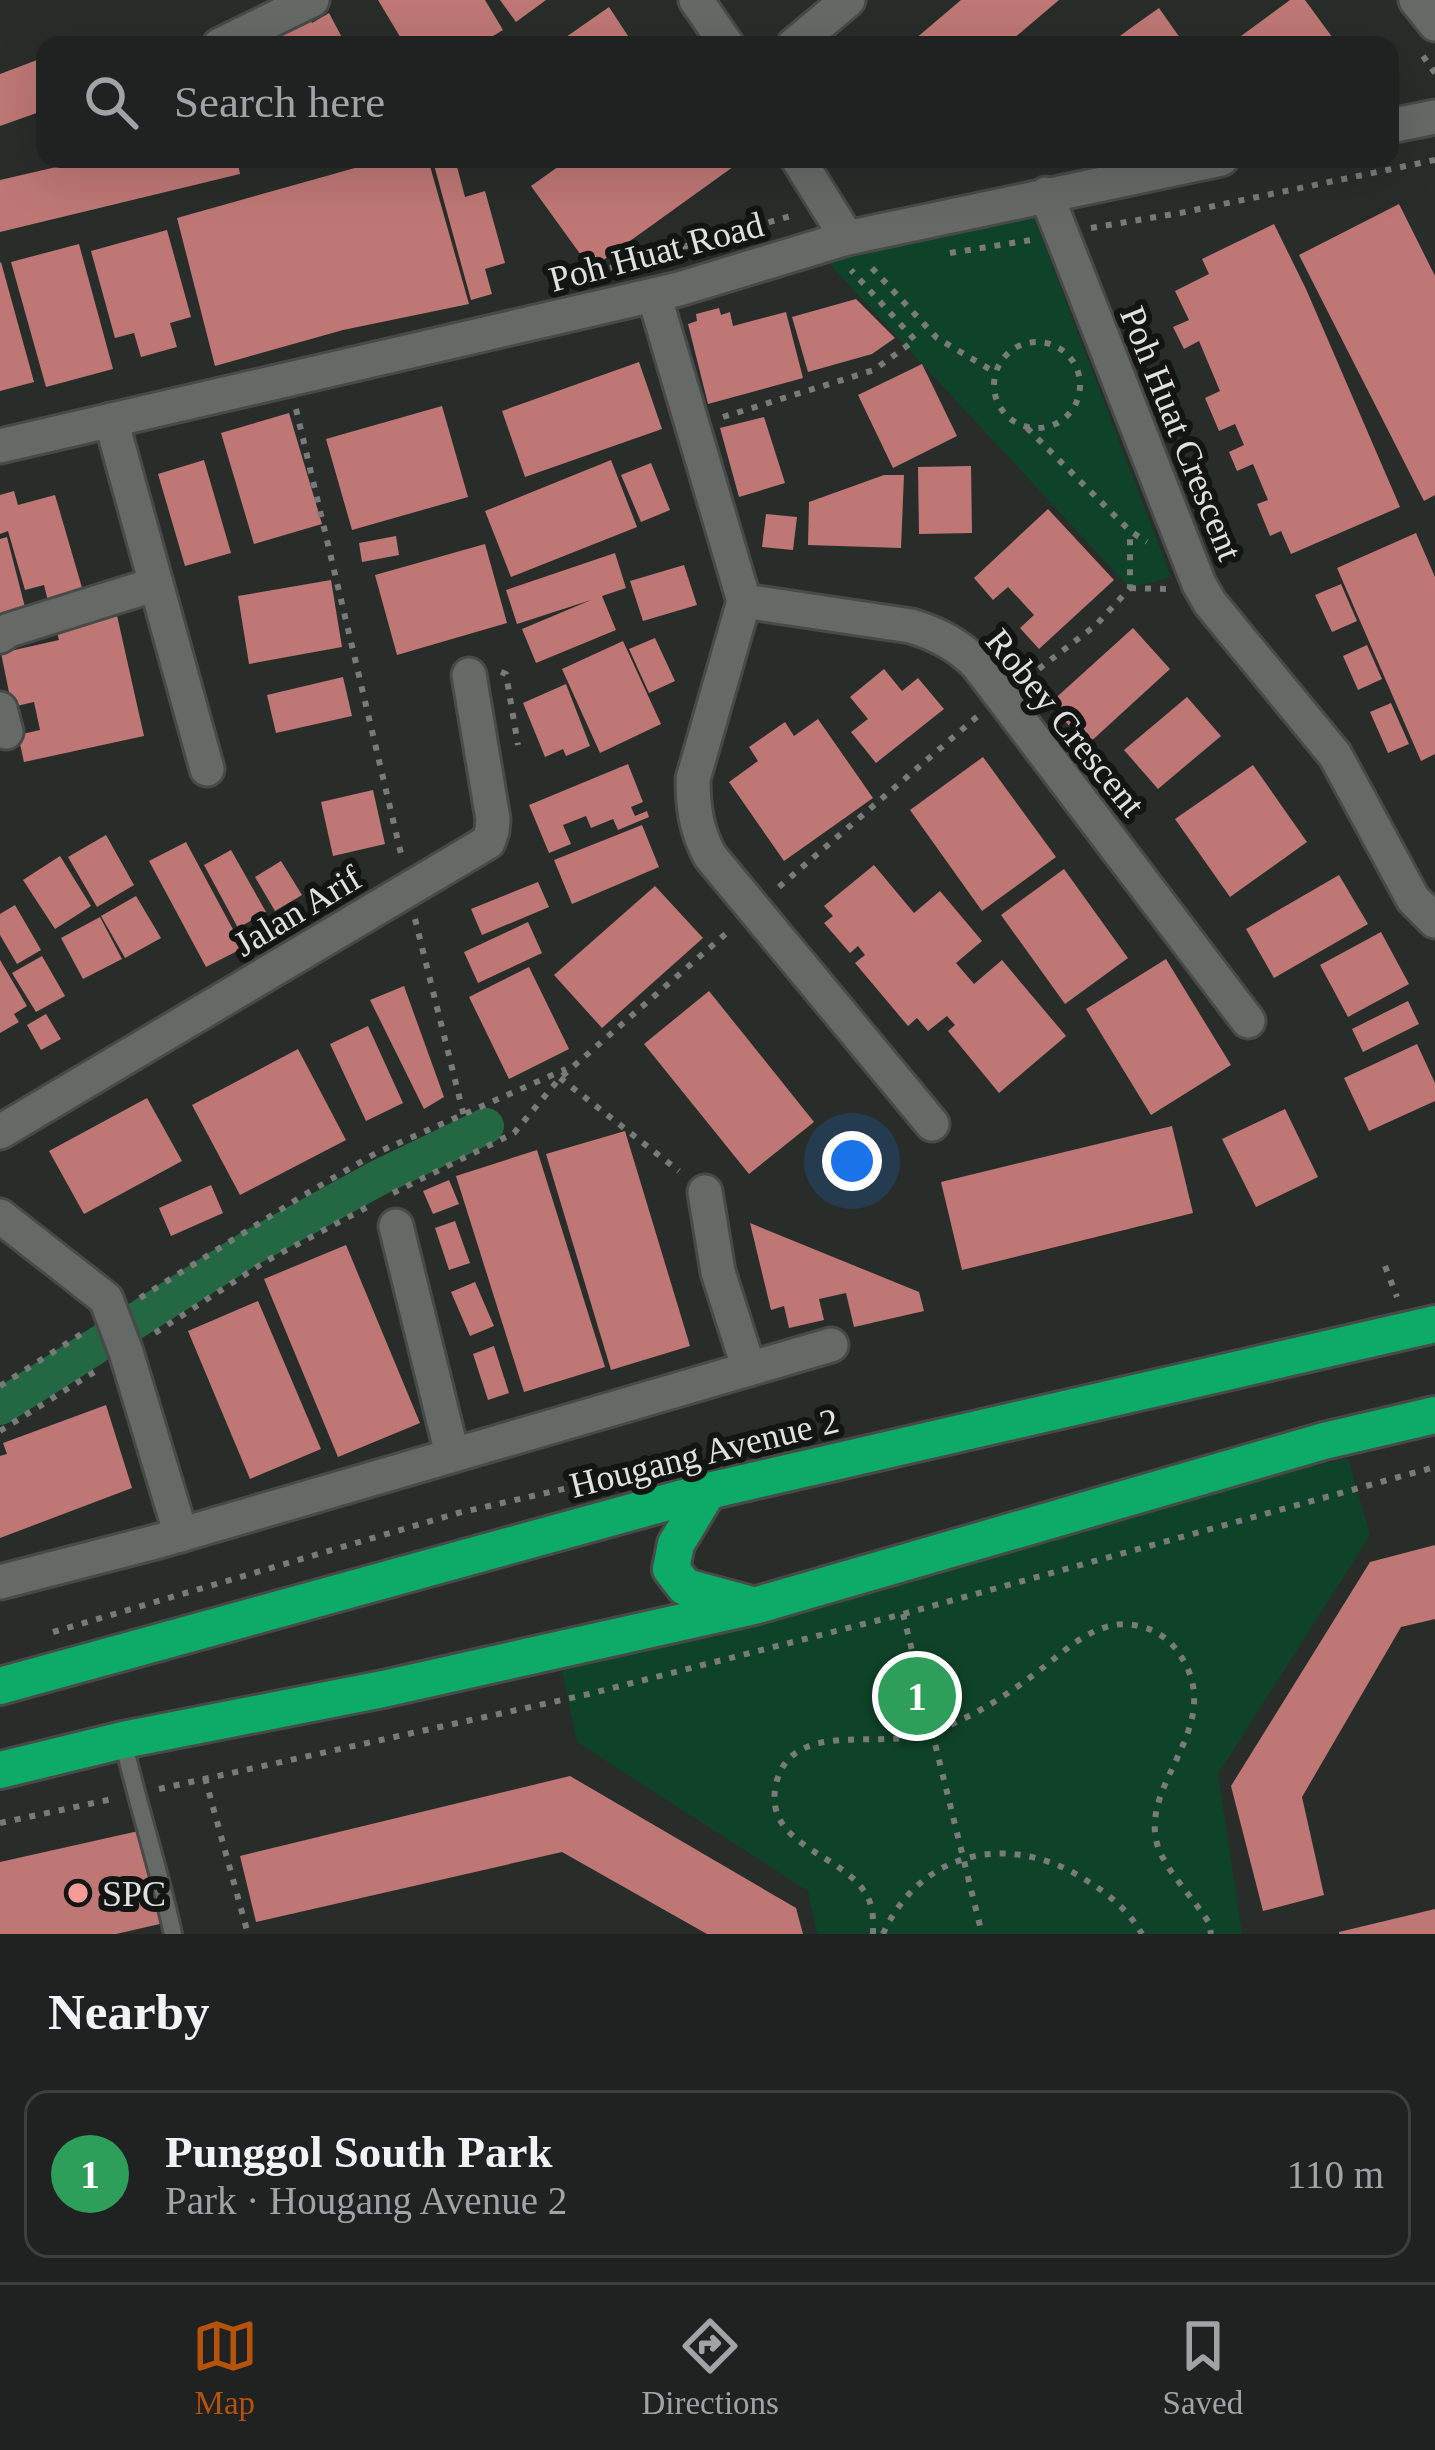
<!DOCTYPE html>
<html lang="en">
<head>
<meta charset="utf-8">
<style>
	:root { --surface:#1f2220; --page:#2c2f2d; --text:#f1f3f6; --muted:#a1a4a5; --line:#3c3f3e; --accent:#b45309 }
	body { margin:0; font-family:Georgia,serif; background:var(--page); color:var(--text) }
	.you { position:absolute; left:852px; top:1161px; width:42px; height:42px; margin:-30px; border:9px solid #fff; border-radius:50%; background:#1a73e8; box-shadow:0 0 0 18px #1a73e833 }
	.badge { display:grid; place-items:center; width:78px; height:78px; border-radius:50%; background:var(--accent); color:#fff; font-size:39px; font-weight:700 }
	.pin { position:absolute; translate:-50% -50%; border:6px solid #fff; box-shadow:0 3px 12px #0006 }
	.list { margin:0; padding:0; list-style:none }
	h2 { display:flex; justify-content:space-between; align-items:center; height:156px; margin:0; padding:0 48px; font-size:51px }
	h2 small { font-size:39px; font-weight:400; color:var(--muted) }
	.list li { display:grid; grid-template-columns:78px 1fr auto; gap:36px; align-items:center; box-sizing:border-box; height:168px; margin:0 24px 24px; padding:0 24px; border:3px solid var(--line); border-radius:24px }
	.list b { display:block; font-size:45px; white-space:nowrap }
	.list p { margin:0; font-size:39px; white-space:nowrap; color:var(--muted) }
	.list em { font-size:39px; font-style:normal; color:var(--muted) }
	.icon { flex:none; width:66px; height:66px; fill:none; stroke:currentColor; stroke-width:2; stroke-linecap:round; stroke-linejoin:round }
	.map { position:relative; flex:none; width:1435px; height:1934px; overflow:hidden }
	.search { position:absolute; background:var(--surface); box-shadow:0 12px 48px #0002; left:36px; right:36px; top:36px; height:132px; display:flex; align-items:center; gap:30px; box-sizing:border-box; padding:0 42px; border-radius:24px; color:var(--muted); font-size:45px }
	.sheet { height:348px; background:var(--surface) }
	nav { display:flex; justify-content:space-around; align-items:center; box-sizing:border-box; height:168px; border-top:3px solid var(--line); background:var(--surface); font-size:33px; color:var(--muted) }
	nav a { display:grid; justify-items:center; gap:6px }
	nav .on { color:var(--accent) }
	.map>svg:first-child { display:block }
</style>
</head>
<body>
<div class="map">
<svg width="1435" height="1934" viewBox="0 0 1435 1934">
	<rect width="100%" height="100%" fill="#292d2a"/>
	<g fill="#0f4329">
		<path d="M1031,210L1171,577L1130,588L824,258Z"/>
		<path d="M1348,1458L1370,1535L1218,1774L1242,1934H817L808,1891L577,1742L558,1651Z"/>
	</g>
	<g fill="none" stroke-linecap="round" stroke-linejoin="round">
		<path stroke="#246743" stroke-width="36" d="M0,1407L247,1250L378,1178L486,1126"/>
	</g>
	<g fill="#be7775">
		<path d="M378,0H485L503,30L478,45H405Z"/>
		<path d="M500,0H546L516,22Z"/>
		<path d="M961,0H1059L1006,45H908Z"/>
		<path d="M1290,0H1305L1338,45H1242L1237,39Z"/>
		<path d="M303,7L312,23L329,13L346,45H232Z"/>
		<path d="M609,7L634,45H554L566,37Z"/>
		<path d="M1159,8L1185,45H1108L1132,27Z"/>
		<path d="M45,57V110L0,126V74Z"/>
		<path d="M91,159H237L240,174L0,232V180Z"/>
		<path d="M387,159H428L469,304L343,330L215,366L177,218Z"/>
		<path d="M455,159L465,197L485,191L505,263L485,269L492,294L471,300L434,165Z"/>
		<path d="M569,159H744L591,269L531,186Z"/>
		<path d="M1399,204L1435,276V495L1424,501L1299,255Z"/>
		<path d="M1274,224L1306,289L1400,507L1291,554L1281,531L1270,536L1257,504L1268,500L1253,464L1237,471L1229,452L1244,445L1235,424L1219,431L1205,398L1220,391L1199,341L1184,349L1173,327L1189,320L1175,291L1209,274L1202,259Z"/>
		<path d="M167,230L191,317L170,323L177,347L141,357L134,333L115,338L91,251Z"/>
		<path d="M79,244L113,369L46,387L11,262Z"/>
		<path d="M1,262L34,382L0,391V263Z"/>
		<path d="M856,299L895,338L872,354L808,372L792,317Z"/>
		<path d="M719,308L721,315L730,312L733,326L786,312L803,378L708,404L688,324L697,321L696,314Z"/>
		<path d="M639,362L662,429L525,477L502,411Z"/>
		<path d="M922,364L957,436L893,468L858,395Z"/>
		<path d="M442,406L468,497L352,530L326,439Z"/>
		<path d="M289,413L322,524L254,544L221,433Z"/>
		<path d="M764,417L785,483L739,497L720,428Z"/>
		<path d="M204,460L231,553L185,566L158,474Z"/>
		<path d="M611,460L637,527L511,577L485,511Z"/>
		<path d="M651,463L670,510L641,522L621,475Z"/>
		<path d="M971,466L972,533L919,534L918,467Z"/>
		<path d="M884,475H904L901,548L808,545L809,502Z"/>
		<path d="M14,491L18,505L55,495L85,598L50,609L44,585L25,590L8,531L0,534V495Z"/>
		<path d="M1048,509L1114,580L1039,649L1020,628L1034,615L1008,587L993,600L974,578Z"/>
		<path d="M766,514L797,517L793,550L762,547Z"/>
		<path d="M1416,533L1435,577V754L1421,761L1337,568Z"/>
		<path d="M396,536L399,555L362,562L359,543Z"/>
		<path d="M7,537L27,615L0,622V539Z"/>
		<path d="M485,544L507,623L397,655L375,575Z"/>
		<path d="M615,553L626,588L602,596L616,630L536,663L522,629L591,600L517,624L506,590Z"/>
		<path d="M684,565L697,605L643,621L630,581Z"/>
		<path d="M331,580L342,647L249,664L238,596Z"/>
		<path d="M1341,584L1357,621L1332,632L1315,595Z"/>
		<path d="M116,611L144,736L24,762L18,735L40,730L34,702L12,707L1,653L59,640L55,625Z"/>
		<path d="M1133,628L1170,669L1087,745L1049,704Z"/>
		<path d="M655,638L675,681L649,693L629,649Z"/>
		<path d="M623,641L661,724L600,753L562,669Z"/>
		<path d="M1367,645L1382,679L1358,690L1343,656Z"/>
		<path d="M884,669L902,691L918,678L944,709L876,763L851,732L868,719L850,697Z"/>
		<path d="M343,677L352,716L276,733L267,695Z"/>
		<path d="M566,684L590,746L566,756L563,749L545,757L523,703Z"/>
		<path d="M1187,697L1221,736L1158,789L1124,750Z"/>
		<path d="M1391,703L1409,744L1388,753L1370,712Z"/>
		<path d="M818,719L873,798L784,861L729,782L758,761L749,747L785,722L794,736Z"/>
		<path d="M983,757L1056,857L982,911L910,810Z"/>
		<path d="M628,764L643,802L631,807L635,816L647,811L649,817L618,830L613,819L591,828L586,816L563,825L571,844L549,853L529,805Z"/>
		<path d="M1253,765L1307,842L1230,897L1175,819Z"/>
		<path d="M373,790L385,844L333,856L321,802Z"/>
		<path d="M642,825L659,867L572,904L554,860Z"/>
		<path d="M106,835L134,885L97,907L68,857Z"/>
		<path d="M186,842L243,948L206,967L149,861Z"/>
		<path d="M231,850L266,912L238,928L204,865Z"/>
		<path d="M60,856L91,906L55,929L23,880Z"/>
		<path d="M281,861L302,895L275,911L255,877Z"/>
		<path d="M874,865L914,913L940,891L982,941L956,963L974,984L1002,960L1066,1036L999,1093L948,1031L955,1025L947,1016L928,1031L917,1018L908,1026L855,963L865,955L858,946L850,953L824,923L833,916L824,906Z"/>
		<path d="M1064,869L1128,958L1065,1004L1001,915Z"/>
		<path d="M1339,875L1368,924L1274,978L1246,929Z"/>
		<path d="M538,882L549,907L482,935L471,909Z"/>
		<path d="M655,886L703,938L602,1028L554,975Z"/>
		<path d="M136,896L161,938L125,958L101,916Z"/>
		<path d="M15,905L41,950L17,964L0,935V914Z"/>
		<path d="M100,917L122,959L83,979L61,938Z"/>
		<path d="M528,922L542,953L478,983L464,952Z"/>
		<path d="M1381,932L1409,984L1348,1017L1320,965Z"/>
		<path d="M42,956L65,996L36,1012L12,973Z"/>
		<path d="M1166,959L1231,1065L1151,1115L1086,1009Z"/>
		<path d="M0,960L27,1006L14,1014L19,1022L0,1033Z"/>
		<path d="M529,967L569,1049L509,1079L469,997Z"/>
		<path d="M404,986L444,1097L424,1109L370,1000Z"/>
		<path d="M709,991L814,1122L749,1174L644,1044Z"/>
		<path d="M1408,1001L1419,1024L1363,1052L1352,1029Z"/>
		<path d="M46,1014L61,1039L41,1050L27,1025Z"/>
		<path d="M368,1026L403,1103L366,1121L330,1044Z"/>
		<path d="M1417,1044L1435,1083V1101L1369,1131L1344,1078Z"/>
		<path d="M298,1049L346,1140L240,1195L192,1105Z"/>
		<path d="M147,1098L182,1161L84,1214L49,1151Z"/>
		<path d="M1285,1109L1318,1177L1256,1207L1222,1139Z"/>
		<path d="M1172,1126L1193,1213L962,1270L941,1182Z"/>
		<path d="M625,1131L690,1346L611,1370L546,1154Z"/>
		<path d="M537,1150L605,1367L524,1392L456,1176Z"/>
		<path d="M449,1180L459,1204L433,1214L423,1191Z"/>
		<path d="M211,1185L223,1213L171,1236L159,1208Z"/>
		<path d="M455,1221L470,1263L449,1270L435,1228Z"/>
		<path d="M750,1223L919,1292L924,1311L854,1327L846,1293L819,1299L824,1320L789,1328L784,1306L771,1310Z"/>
		<path d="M346,1245L420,1423L338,1457L264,1279Z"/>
		<path d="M475,1282L494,1326L470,1336L451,1292Z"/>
		<path d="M258,1301L321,1449L250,1479L188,1331Z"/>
		<path d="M494,1346L509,1393L488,1400L473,1354Z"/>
		<path d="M106,1405L132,1488L0,1538V1456L7,1454L3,1443Z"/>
		<path d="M1435,1545V1619L1401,1627L1302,1797L1324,1895L1263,1911L1231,1786L1370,1562Z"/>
		<path d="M570,1776L796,1908L803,1934H707L562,1852L256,1922L240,1856Z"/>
		<path d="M143,1830L164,1923L116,1934H0V1862Z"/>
		<path d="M1435,1909V1934H1339V1932Z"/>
	</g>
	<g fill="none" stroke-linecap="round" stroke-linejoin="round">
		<defs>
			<path id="lane" d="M123,1740C138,1806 159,1869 173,1934"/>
			<g id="street">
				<path d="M696,0L727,45"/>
				<path d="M1416,0L1435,24"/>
				<path d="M220,45L312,0"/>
				<path d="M794,45L848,0"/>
				<path d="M1390,126L1435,117"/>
				<path d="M798,159L847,238"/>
				<path d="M1046,194L1199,584L1210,603L1335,755L1413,899L1435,921"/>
				<path d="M654,295L744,601L693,779C693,807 696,830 710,856L932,1124"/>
				<path d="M111,420L207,769"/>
				<path d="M0,446L679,289L847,238L1221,159"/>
				<path d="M744,601L911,626C937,634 957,644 977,664L1248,1021"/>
				<path d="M0,636L9,630L156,584"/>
				<path d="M0,709L6,732"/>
				<path d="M0,1132L488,842L492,831L493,819L469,675"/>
				<path d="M705,1192L718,1272L749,1369"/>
				<path d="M0,1216L106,1299L126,1352L181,1535"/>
				<path d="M396,1226L452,1454"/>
				<path d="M0,1582L159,1541L831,1345"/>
			</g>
			<g id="highway">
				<path d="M708,1491L676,1544L671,1569L685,1587L748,1604"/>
				<path d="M0,1686L708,1491L1435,1324"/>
				<path d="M0,1770L123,1740L383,1689L754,1606L1324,1441L1435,1415"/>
			</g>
		</defs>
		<use href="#lane" stroke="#484a49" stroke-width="22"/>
		<use href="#street" stroke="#484a49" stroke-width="39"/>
		<use href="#highway" stroke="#484a49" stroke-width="42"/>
		<g stroke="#787b79" stroke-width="6" stroke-dasharray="6 9" stroke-linecap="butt">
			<path d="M1423,56L1435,73"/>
			<path d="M1091,228L1180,213L1435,160"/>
			<path d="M950,253L1031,240"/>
			<path d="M610,268L794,215"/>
			<path d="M872,268L937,338L996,373"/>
			<circle cx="1037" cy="385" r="43"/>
			<path d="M296,409L402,858"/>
			<path d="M723,417L874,370L915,340L851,270"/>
			<path d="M1027,428L1130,531L1147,542"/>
			<path d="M1130,588L1169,589"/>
			<path d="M501,672L506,674L518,745"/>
			<path d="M1027,678L1096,625L1130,588V531"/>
			<path d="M779,887L979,715"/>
			<path d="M415,919L464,1116"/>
			<path d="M560,1078L679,1171"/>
			<path d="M393,1193L514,1133L560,1078L729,931"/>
			<path d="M1385,1266L1397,1297"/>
			<path d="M140,1298L304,1195L376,1153L566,1069"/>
			<path d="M155,1333L266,1261L371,1205"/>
			<path d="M0,1386L83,1333"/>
			<path d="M0,1431L99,1369"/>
			<path d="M903,1614L982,1934"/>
			<path d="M53,1632L458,1513L625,1475"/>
			<path d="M205,1778L248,1934"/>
			<path d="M159,1789L589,1694L903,1614L1435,1467"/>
			<path d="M0,1823L117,1798"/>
			<path d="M873,1934C873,1922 874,1909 868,1898C847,1853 762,1848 776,1784C791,1720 875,1748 920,1735C965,1723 1003,1698 1040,1670C1062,1653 1081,1634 1109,1626C1132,1620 1160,1629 1175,1648C1234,1723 1136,1781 1158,1847C1167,1872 1195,1900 1209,1923L1211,1934"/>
			<path d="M883,1934C920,1852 1006,1832 1081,1877C1106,1892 1127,1908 1142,1934"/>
		</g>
		<use href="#lane" stroke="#666a67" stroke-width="16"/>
		<use href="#street" stroke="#666a67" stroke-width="33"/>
		<use href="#highway" stroke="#0cab67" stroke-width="36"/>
	</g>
	<circle fill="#f59b99" stroke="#131513" stroke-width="4.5" cx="78" cy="1893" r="12"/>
	<g text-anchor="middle" stroke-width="12" stroke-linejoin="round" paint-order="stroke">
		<g font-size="36" fill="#e0e2e1" stroke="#131513">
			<text transform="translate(656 251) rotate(-15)" y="13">Poh Huat Road</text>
			<text transform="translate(1182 433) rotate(68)" y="13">Poh Huat Crescent</text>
			<text transform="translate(1066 722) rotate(51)" y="13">Robey Crescent</text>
			<text transform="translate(297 910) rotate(-31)" y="13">Jalan Arif</text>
			<text transform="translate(704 1452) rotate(-14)" y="13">Hougang Avenue 2</text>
		</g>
		<g font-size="36" fill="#e0e2e1" stroke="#131513" text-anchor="start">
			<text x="102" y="1906">SPC</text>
		</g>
	</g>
</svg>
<div class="you"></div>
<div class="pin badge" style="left:917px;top:1696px;background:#2e9e5b">1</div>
<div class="search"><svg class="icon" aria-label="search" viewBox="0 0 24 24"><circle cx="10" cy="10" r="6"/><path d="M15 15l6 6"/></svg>Search here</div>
</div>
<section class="sheet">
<h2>Nearby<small></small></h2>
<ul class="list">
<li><span class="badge" style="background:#2e9e5b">1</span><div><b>Punggol South Park</b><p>Park · Hougang Avenue 2</p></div><em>110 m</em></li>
</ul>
</section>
<nav>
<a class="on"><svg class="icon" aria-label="map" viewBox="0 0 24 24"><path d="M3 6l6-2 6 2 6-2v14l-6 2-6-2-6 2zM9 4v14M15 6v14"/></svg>Map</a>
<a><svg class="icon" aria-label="directions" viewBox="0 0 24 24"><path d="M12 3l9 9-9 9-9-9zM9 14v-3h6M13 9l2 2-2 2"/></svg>Directions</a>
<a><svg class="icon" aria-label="saved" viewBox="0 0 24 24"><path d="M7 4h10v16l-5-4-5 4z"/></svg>Saved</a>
</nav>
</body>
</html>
